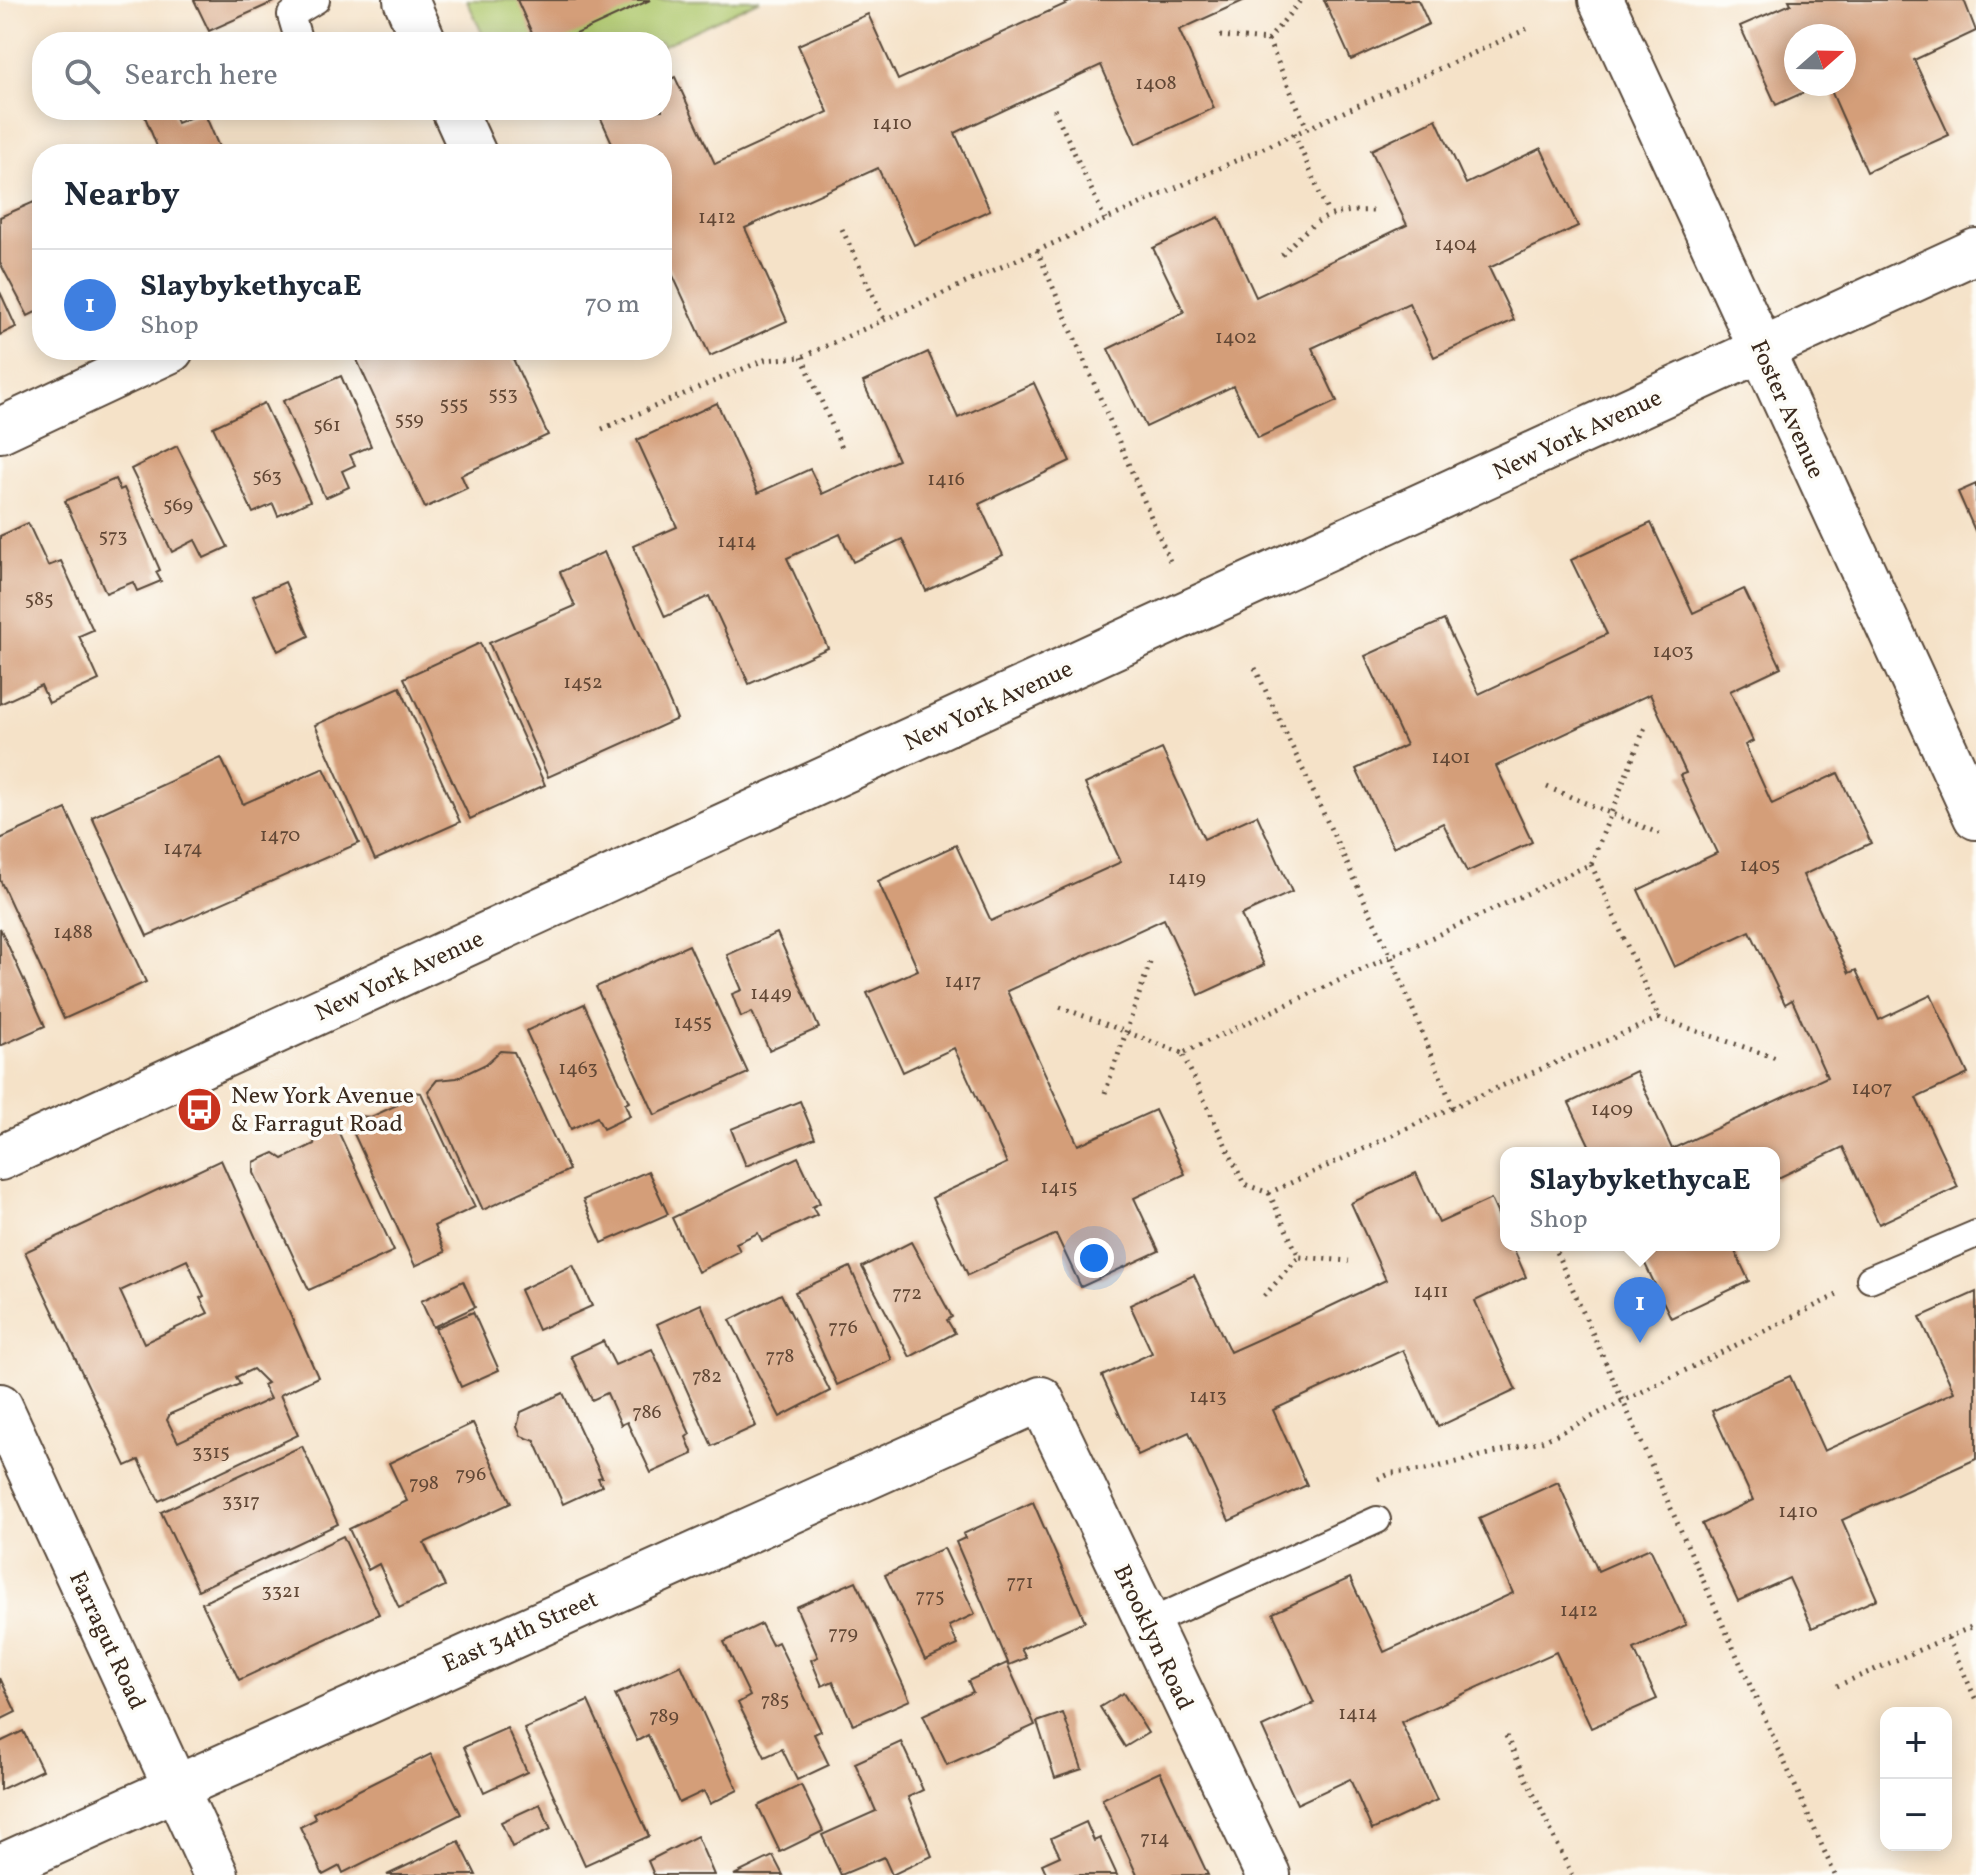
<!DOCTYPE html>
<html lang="en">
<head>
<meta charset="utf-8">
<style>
	:root { --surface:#fff; --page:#f6f6f7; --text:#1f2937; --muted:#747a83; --line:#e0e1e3; --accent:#db2777 }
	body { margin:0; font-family:Vollkorn,serif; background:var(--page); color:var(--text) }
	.controls { position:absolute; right:24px; bottom:24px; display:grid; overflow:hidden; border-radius:16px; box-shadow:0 4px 20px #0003 }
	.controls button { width:72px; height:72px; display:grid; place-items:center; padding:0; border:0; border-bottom:2px solid var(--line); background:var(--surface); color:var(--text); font:40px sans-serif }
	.compass { position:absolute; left:1784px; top:24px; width:72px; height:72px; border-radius:50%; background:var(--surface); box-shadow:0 4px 20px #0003; rotate:70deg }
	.you { position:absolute; left:1094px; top:1258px; width:28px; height:28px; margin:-20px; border:6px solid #fff; border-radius:50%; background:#1a73e8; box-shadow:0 0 0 12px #1a73e833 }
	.badge { display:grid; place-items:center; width:52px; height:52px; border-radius:50%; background:var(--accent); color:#fff; font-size:26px; font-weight:700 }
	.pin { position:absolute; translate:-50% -66px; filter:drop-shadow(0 2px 4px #0008) }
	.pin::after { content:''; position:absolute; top:42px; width:28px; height:24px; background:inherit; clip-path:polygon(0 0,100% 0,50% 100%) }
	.popup { position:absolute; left:1500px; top:1147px; width:280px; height:104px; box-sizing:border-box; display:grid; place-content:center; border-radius:16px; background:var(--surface); filter:drop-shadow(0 2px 6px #0005); font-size:26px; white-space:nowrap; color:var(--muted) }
	.popup b { font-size:30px; color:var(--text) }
	.popup::after { content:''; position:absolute; left:50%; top:100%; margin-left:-16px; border:16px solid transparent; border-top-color:var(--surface) }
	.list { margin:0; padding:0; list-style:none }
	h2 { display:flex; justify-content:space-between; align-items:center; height:104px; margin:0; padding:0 32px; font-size:34px }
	h2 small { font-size:26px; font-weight:400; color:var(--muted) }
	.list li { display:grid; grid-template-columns:52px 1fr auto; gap:24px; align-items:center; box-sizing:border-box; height:112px; padding:0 32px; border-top:2px solid var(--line) }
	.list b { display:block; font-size:30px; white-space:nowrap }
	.list p { margin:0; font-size:26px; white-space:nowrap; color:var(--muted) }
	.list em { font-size:26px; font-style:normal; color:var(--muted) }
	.icon { flex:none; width:44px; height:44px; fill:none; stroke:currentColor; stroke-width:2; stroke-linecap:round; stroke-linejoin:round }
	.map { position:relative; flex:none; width:1976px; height:1875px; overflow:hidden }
	.search { position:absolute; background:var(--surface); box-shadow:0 4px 20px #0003; left:32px; top:32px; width:640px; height:88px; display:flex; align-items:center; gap:20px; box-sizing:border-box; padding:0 28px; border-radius:32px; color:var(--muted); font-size:30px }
	.panel { position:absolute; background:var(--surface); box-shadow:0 4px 20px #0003; left:32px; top:144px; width:640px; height:216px; border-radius:32px }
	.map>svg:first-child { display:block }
</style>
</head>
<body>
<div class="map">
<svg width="1976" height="1875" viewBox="0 0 1976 1875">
	<rect width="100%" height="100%" fill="#fdfcf7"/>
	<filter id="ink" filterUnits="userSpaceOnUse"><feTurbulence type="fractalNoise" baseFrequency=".0125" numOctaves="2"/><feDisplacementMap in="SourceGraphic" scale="16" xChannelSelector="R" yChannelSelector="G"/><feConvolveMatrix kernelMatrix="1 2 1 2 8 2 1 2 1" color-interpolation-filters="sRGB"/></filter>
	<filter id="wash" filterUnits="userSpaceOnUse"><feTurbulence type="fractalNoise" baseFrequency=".006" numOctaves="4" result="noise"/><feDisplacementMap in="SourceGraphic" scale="32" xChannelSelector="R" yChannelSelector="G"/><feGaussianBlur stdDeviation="1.8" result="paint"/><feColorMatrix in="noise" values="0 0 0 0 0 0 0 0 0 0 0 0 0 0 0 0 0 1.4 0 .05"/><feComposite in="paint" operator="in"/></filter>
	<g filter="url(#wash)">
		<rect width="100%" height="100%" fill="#f5e2c8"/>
		<path fill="#b0c96f" stroke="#767a46" stroke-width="2" d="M467,0H760L662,46V42H486Z"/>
		<g id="blocks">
			<g fill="#d49e79" fill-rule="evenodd">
				<path d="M194,0H278L209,31Z"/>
				<path d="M517,0H650L559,42H536Z"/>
				<path d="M1074,0H1245L1179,30L1214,108L1136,144L1101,65L955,133L990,210L914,245L878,168L745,228L787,321L710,356L669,267L662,270V154H617L598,112L662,110V83L675,77L715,164L828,112L798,45L868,14L898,80Z"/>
				<path d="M1324,0H1418L1429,24L1351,60Z"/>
				<path d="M1789,0H1964L1976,31L1914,60L1949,135L1867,172L1828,84H1844V36H1796V84H1822L1776,105L1740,26L1791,4Z"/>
				<path d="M153,110H172L177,123L204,112L222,154H160L144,114Z"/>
				<path d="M1436,119L1466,184L1541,148L1578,226L1489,268L1514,320L1434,357L1409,303L1312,348L1337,401L1258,438L1233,386L1146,427L1108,349L1184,312L1153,248L1219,217L1256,297L1407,225L1371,150Z"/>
				<path d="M34,202L42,220V309L28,316L0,263V217Z"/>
				<path d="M0,292L16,327L0,335Z"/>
				<path d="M380,350H509L548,435L461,475L467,488L425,508L357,360Z"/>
				<path d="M928,352L958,418L1034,383L1070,461L979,504L1003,555L926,591L902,539L853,562L840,534L787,558L828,648L749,684L709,596L665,617L633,546L677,527L637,440L717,403L758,493L810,469L822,494L898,460L863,382Z"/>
				<path d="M341,376L371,446L350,455L355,465L342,471L349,487L325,498L283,401Z"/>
				<path d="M264,403L310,501L278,516L273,504L253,513L213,427Z"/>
				<path d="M177,446L228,547L204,558L195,540L172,552L131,469Z"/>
				<path d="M115,479L120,490L124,488L160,570L156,572L161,581L137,591L133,582L106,593L65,501Z"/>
				<path d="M1976,484V533L1958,492Z"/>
				<path d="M28,523L48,566L61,561L93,630L79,636L99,680L49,703L41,685L0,704V536Z"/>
				<path d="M1651,523L1693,613L1744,589L1781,667L1730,691L1753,741L1745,745L1772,804L1838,773L1871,843L1803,875L1849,973L1856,970L1879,1020L1931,995L1968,1074L1916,1098L1958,1187L1879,1224L1843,1147L1774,1180V1153H1593L1569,1103L1636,1071L1672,1149L1827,1077L1792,1000L1785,1004L1750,931L1674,967L1638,890L1717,853L1680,775L1686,773L1650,694L1496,766L1532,842L1467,872L1443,823L1393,847L1356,769L1406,745L1365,656L1444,620L1479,694L1607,634L1571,560Z"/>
				<path d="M604,552L677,719L548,777L489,643L575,606L560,572Z"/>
				<path d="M285,582L309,636L278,651L253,596Z"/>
				<path d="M480,643L545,785L470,819L404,678Z"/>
				<path d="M400,687L460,822L375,860L315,725Z"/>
				<path d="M1162,749L1204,839L1257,815L1292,892L1241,915L1264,965L1199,995L1164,919L1007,991L1078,1145L1155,1110L1185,1174L1134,1198L1159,1251L1081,1287L1056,1234L968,1275L932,1198L1007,1163L954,1048L903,1072L867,993L918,970L878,881L956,845L991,921L1121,862L1085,784Z"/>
				<path d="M221,758L243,804L324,768L359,843L147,936L92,817Z"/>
				<path d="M66,809L146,982L64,1019L0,880V839Z"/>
				<path d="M0,928L45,1026L0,1046Z"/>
				<path d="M777,933L819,1028L769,1050L752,1012L741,1017L732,994L742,990L727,955Z"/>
				<path d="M689,945L748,1073L655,1115L596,987Z"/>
				<path d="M584,1004L629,1102L625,1104L630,1116L603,1129L597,1117L571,1129L526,1031Z"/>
				<path d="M500,1051L514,1052L569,1170L483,1210L428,1091L437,1080L457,1078L486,1064Z"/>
				<path d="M412,1092L421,1093L475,1207L434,1226L445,1252L415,1266L348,1121L359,1116L371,1117L397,1105L403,1096Z"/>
				<path d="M800,1101L815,1138L746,1166L731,1129Z"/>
				<path d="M332,1127L338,1131L394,1251L309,1290L254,1173V1162L274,1153L283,1159L314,1144L316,1135Z"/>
				<path d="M798,1157L820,1203L812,1207L817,1215L762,1241L758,1233L736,1243L740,1251L698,1272L672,1218Z"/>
				<path d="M221,1160L318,1377L280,1395L298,1435L159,1501L139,1460L126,1466L25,1252ZM187,1260L204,1296L200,1298L208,1313L144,1343L120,1291ZM253,1369L267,1383L263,1385L270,1399L178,1442L167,1420L170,1414L240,1384L236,1377Z"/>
				<path d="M648,1171L668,1214L602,1243L583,1200Z"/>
				<path d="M1416,1173L1439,1223L1491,1199L1506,1232V1245H1512L1526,1277L1475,1301L1516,1390L1438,1427L1403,1350L1273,1410L1307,1485L1229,1521L1189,1432L1138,1455L1102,1376L1152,1353L1130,1305L1194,1275L1230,1352L1308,1317L1386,1280L1351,1203Z"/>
				<path d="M911,1242L952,1317L947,1320L955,1333L910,1357L862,1267Z"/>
				<path d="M1636,1245H1732L1749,1281L1671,1318Z"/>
				<path d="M573,1265L592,1306L538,1330L520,1290Z"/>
				<path d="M850,1267L892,1360L837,1385L795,1292Z"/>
				<path d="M463,1281L475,1307L433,1327L421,1301Z"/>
				<path d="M1976,1292V1459L1842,1520L1877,1599L1812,1628L1789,1578L1738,1601L1702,1524L1753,1500L1712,1411L1790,1376L1824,1451L1954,1392L1920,1317Z"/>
				<path d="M781,1294L830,1391L780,1417L730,1320Z"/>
				<path d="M701,1304L756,1426L712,1446L657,1324Z"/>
				<path d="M473,1312L499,1370L461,1387L435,1328Z"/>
				<path d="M603,1341L615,1365L652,1349L690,1434L686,1437L693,1454L651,1473L627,1422L621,1425L607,1393L592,1400L571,1356Z"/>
				<path d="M563,1393L602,1477L598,1478L602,1486L563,1504L535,1441L521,1436L517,1427L521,1412Z"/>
				<path d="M473,1423L511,1503L424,1543L445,1586L399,1608L379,1564L368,1570L349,1529L407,1501L389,1463Z"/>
				<path d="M302,1446L338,1524L198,1590L161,1512Z"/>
				<path d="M1558,1482L1598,1571L1650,1548L1686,1625L1634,1649L1657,1699L1591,1728L1556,1652L1401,1722L1437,1800L1372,1830L1350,1779L1297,1804L1262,1727L1314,1703L1273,1613L1350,1578L1384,1652L1446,1624L1513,1593L1479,1518Z"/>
				<path d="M1033,1502L1085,1621L1021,1649L1026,1658L1009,1665L956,1542L965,1538L963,1534Z"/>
				<path d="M343,1536L379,1614L239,1680L202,1603Z"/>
				<path d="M944,1548L975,1614L949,1626L958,1645L925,1660L885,1575Z"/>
				<path d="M856,1581L910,1700L853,1725L833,1681L822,1686L811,1660L818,1657L796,1607Z"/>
				<path d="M761,1624L772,1645L778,1642L821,1731L814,1734L829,1765L797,1780L782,1749L765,1757L738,1703L750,1696L724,1642Z"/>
				<path d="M1007,1663L1035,1725L947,1765L923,1715L973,1692L968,1681Z"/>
				<path d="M681,1665L738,1790L710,1804L704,1791L679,1803L648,1735L637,1741L615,1695Z"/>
				<path d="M0,1678L16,1712L0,1720Z"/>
				<path d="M1123,1693L1148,1733L1125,1747L1100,1707Z"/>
				<path d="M588,1701L649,1836L585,1865L524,1729Z"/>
				<path d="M1063,1713L1082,1769L1055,1778L1037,1722Z"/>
				<path d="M507,1728L527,1772L484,1792L464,1747Z"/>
				<path d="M23,1731L42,1770L0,1790V1742Z"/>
				<path d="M901,1742L923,1790L908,1797L932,1856L892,1875L884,1857L841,1875L822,1835L876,1811L855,1763Z"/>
				<path d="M431,1754L461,1814L343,1873L340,1866L323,1875L300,1827L316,1819L313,1813Z"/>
				<path d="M1160,1772L1208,1875H1137L1102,1799Z"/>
				<path d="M801,1785L823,1831L780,1852L758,1806Z"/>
				<path d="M540,1804L551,1829L512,1847L501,1822Z"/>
				<path d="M1086,1822L1094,1841L1100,1838L1117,1875H1047L1042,1864L1060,1856L1051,1838Z"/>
				<path d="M697,1836L714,1875H654L648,1861Z"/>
				<path d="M459,1841L476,1875H387Z"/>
				<path d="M773,1856L783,1875H734Z"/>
			</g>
		</g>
	</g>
	<g filter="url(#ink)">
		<use href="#blocks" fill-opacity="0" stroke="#574638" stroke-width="2"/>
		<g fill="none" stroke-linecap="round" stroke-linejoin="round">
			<defs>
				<g id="lane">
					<path d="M299,42L291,15L316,0"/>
					<path d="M1870,1279L1976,1234"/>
					<path d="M1148,1623L1377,1520"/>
				</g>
				<g id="street">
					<path d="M406,0L424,42"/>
					<path d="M1601,0L1976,817"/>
					<path d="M454,110L474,154"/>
					<path d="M0,430L171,350"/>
					<path d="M0,1158L1976,251"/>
					<path d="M0,1406L216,1875"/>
					<path d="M0,1867L1041,1399L1268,1875"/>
				</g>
			</defs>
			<use href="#lane" stroke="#574638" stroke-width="30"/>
			<use href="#street" stroke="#574638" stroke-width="48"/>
			<g stroke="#574638" stroke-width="5" stroke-dasharray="2 6" stroke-linecap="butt">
				<path d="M1220,36L1268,40L1300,1"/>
				<path d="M1268,40L1307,128"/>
				<path d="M1054,109L1105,219"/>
				<path d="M1294,133L1328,213"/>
				<path d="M842,229L884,319"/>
				<path d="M1037,250L1172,566"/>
				<path d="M1282,255C1313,221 1326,209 1374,211"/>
				<path d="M802,357L842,448"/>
				<path d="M602,429L764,360L802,357L1527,29"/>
				<path d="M1255,668L1392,959L1453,1107L1659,1018L1591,864L1182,1053L1244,1184L1269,1193L1453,1107"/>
				<path d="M1547,787L1665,836"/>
				<path d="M1591,864L1645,727"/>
				<path d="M1060,1007L1182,1053"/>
				<path d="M1659,1018L1779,1059"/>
				<path d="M1105,1093L1152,957"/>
				<path d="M1269,1193L1299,1257L1349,1261"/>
				<path d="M1553,1245L1835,1875"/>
				<path d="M1264,1296L1299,1257"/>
				<path d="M1378,1479L1392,1473L1425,1470L1545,1440L1837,1295"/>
				<path d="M1948,1638L1976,1700"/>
				<path d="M1837,1686L1976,1625"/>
				<path d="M1506,1736L1572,1875"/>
			</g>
			<use href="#lane" stroke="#fff" stroke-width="26"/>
			<use href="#street" stroke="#fff" stroke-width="44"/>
		</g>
	</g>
	<defs>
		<symbol id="bus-disc" viewBox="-11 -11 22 22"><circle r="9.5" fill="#c8321e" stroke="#fdfcf7"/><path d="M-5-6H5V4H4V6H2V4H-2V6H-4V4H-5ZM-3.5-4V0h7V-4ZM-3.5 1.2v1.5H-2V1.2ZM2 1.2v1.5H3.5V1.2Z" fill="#fff"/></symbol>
	</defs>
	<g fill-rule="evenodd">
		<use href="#bus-disc" x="174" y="1084" width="51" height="51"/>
	</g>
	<g text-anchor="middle" stroke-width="7" stroke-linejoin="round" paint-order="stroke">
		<g font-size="20" fill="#614735">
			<text x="1156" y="89">1408</text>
			<text x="892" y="129">1410</text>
			<text x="717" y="223">1412</text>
			<text x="1456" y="250">1404</text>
			<text x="1236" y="343">1402</text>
			<text x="503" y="400">553</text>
			<text x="454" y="410">555</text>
			<text x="409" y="425">559</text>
			<text x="327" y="431">561</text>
			<text x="267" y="482">563</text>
			<text x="946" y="485">1416</text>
			<text x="178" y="511">569</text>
			<text x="113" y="542">573</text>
			<text x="737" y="547">1414</text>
			<text x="39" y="605">585</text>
			<text x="1673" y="657">1403</text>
			<text x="583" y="688">1452</text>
			<text x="1451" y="763">1401</text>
			<text x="280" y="841">1470</text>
			<text x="183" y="854">1474</text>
			<text x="1760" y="871">1405</text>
			<text x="1187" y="884">1419</text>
			<text x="73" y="938">1488</text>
			<text x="963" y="987">1417</text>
			<text x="771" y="999">1449</text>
			<text x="693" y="1028">1455</text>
			<text x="578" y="1074">1463</text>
			<text x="1872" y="1094">1407</text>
			<text x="1612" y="1115">1409</text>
			<text x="1059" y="1193">1415</text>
			<text x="1431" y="1297">1411</text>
			<text x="907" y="1299">772</text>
			<text x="843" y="1333">776</text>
			<text x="780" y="1362">778</text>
			<text x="707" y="1382">782</text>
			<text x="1208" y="1402">1413</text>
			<text x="647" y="1418">786</text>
			<text x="211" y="1458">3315</text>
			<text x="471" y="1480">796</text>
			<text x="424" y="1489">798</text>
			<text x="241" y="1507">3317</text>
			<text x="1798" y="1517">1410</text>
			<text x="1020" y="1588">771</text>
			<text x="281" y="1597">3321</text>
			<text x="930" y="1602">775</text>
			<text x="1579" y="1616">1412</text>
			<text x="843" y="1639">779</text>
			<text x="775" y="1706">785</text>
			<text x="1358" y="1719">1414</text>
			<text x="664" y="1722">789</text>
			<text x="1155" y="1844">714</text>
		</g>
		<g font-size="24" fill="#3b2a1e" stroke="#fdfcf7">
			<text transform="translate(1788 409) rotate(66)" y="8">Foster Avenue</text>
			<text transform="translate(1577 434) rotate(-25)" y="8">New York Avenue</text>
			<text transform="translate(988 705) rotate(-25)" y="8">New York Avenue</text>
			<text transform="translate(399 975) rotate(-25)" y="8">New York Avenue</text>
			<text transform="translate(520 1631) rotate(-24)" y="8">East 34th Street</text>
			<text transform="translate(1154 1637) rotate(65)" y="8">Brooklyn Road</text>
			<text transform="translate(108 1640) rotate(65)" y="8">Farragut Road</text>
		</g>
		<g font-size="24" fill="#3b2a1e" stroke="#fdfcf7" text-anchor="start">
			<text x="231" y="1103">New York Avenue<tspan x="231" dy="28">&amp; Farragut Road</tspan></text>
		</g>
	</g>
</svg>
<div class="controls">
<button>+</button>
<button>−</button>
</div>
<svg class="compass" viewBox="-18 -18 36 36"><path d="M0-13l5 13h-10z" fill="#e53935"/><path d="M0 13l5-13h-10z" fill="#747a83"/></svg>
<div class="you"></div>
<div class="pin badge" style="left:1640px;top:1343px;background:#3f7fe0">1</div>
<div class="popup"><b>SlaybykethycaE</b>Shop</div>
<div class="search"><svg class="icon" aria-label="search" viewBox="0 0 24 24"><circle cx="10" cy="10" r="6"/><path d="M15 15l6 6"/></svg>Search here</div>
<section class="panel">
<h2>Nearby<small></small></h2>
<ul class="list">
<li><span class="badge" style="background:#3f7fe0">1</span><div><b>SlaybykethycaE</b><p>Shop</p></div><em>70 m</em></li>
</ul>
</section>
</div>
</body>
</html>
